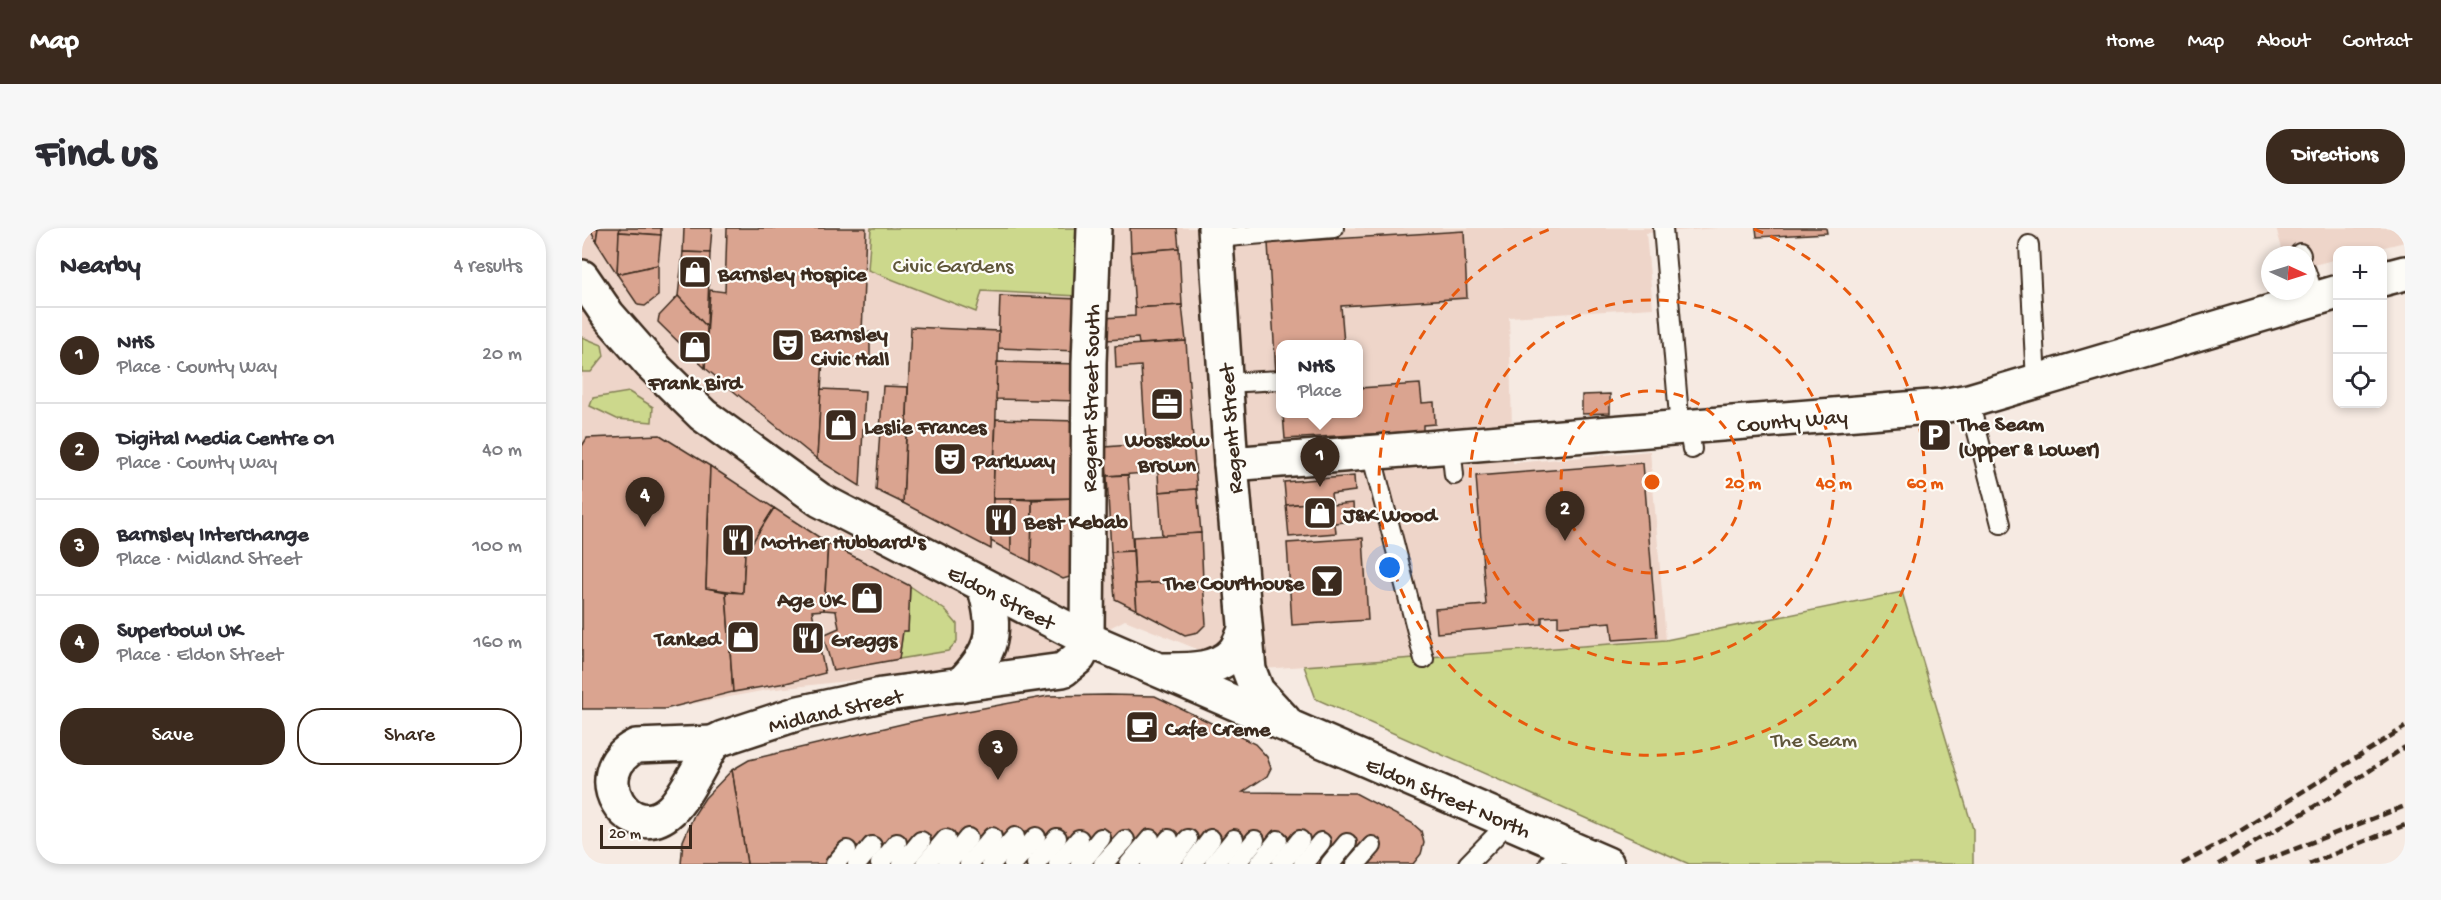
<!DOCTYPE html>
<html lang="en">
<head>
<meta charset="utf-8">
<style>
	:root { --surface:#fff; --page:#f7f7f7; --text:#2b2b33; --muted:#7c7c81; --line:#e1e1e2; --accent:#3b2a1e }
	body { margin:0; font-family:"Gochi Hand",sans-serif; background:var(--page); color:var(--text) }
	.controls { position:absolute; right:18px; top:18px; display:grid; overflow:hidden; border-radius:12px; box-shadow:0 3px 9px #0003 }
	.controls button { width:54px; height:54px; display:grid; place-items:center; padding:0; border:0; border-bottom:2px solid var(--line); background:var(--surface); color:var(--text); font:30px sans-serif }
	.compass { position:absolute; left:1679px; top:18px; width:54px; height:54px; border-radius:50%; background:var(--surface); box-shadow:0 3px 9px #0003; rotate:94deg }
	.scale { position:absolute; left:18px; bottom:15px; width:92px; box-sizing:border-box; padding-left:6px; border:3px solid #3b2a1e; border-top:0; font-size:16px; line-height:21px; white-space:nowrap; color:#3b2a1e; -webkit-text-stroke:4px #fdfcf7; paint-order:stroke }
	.you { position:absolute; left:808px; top:340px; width:21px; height:21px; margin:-15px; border:4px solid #fff; border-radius:50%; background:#1a73e8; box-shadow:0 0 0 9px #1a73e833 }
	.badge { display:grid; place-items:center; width:39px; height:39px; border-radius:50%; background:var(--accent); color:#fff; font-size:20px; font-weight:700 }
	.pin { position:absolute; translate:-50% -50px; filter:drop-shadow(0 2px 3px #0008) }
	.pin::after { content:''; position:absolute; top:32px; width:21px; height:18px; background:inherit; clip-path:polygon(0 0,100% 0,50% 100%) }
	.popup { position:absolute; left:694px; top:112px; width:87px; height:78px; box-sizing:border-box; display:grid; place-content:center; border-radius:12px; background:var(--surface); filter:drop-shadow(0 2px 4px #0005); font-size:20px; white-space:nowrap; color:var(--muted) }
	.popup b { font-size:22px; color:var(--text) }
	.popup::after { content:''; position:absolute; left:50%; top:100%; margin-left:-12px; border:12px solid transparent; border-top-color:var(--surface) }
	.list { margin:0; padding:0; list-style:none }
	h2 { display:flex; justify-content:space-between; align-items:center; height:78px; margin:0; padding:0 24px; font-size:26px }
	h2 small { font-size:20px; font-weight:400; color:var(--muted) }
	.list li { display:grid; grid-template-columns:39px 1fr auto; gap:18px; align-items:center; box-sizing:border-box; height:96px; padding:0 24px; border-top:2px solid var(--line) }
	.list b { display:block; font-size:22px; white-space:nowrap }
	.list p { margin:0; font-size:20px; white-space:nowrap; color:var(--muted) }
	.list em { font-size:20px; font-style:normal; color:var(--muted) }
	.actions { display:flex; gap:12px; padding:18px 24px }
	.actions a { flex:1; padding:14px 0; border:2px solid var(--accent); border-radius:24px; text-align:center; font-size:21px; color:var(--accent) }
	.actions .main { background:var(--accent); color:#fff }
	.icon { flex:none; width:33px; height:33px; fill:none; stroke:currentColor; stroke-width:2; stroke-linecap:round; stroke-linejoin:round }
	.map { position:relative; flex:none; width:1823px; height:636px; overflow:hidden; border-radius:24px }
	header { display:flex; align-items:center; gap:36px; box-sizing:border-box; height:84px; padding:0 30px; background:var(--accent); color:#fff }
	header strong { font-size:28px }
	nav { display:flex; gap:33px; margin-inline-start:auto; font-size:21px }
	.intro { display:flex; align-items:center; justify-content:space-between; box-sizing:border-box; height:144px; padding:0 36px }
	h1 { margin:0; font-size:42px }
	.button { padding:15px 27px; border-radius:24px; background:var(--accent); color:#fff; font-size:21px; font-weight:700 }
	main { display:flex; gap:36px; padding:0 36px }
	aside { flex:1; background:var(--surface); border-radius:24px; box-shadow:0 3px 9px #0003 }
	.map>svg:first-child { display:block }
</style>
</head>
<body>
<header>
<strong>Map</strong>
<nav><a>Home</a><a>Map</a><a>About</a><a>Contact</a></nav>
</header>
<div class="intro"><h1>Find us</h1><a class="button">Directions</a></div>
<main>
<aside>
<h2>Nearby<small>4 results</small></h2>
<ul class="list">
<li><span class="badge">1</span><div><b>NHS</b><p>Place · County Way</p></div><em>20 m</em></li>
<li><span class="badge">2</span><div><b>Digital Media Centre 01</b><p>Place · County Way</p></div><em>40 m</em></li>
<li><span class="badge">3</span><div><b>Barnsley Interchange</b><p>Place · Midland Street</p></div><em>100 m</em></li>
<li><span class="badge">4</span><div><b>Superbowl UK</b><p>Place · Eldon Street</p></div><em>160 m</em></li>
</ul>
<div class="actions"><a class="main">Save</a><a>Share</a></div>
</aside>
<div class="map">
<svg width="1823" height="636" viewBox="0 0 1823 636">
	<rect width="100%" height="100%" fill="#f6eae2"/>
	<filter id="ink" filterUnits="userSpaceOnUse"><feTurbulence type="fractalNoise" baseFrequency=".0167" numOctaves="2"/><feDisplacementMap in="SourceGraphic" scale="12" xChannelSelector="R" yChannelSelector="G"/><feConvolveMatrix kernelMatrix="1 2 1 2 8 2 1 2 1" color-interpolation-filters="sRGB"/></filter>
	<g filter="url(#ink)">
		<g fill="#eed5c9" fill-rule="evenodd">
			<path d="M0,0H1136L1064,5L1071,80L927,89L931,235L1068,223L1084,412L667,442L543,392L469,430L185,462L83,481H0ZM699,116H777V186H699Z"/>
			<path d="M1694,0H1823V14L1790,22H1756L1755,31L1724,39V27H1702Z"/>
		</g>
		<g fill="#ccd88c" stroke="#848155" stroke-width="1.5">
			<path d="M289,0H502L496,68L400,63L394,84L286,42Z"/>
			<path d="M0,109L20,117L22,128L9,144H0Z"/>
			<path d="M47,164L71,179L70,194L35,191L8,178L11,170Z"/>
			<path d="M328,358L363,382L375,396V413L366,423L317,431L321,403H326Z"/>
			<path d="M1320,364L1391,601V636H1107L734,471L722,438L1084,412Z"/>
		</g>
		<g fill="#daa490" stroke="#3b2a1e" stroke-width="1.5">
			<path d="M8,0H16L14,13Z"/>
			<path d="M16,0H38L35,46L14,13Z"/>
			<path d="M38,0H79V7L37,4Z"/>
			<path d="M102,0H130L128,25L101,24Z"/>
			<path d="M145,0H284L280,105L288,104V131L241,130L235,231L123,140L128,62L143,64Z"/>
			<path d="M548,0H595L597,20L549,24Z"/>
			<path d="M1174,0H1244L1245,5L1175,9Z"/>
			<path d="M882,3L885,70L759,78L762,116H699V146H694L686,15Z"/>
			<path d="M37,4L79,7L76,37L35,46Z"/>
			<path d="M597,20L600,77L553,80L549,24Z"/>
			<path d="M101,24L128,25L125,99L96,68Z"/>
			<path d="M76,37V68L63,78L56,77L35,46Z"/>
			<path d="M96,68L125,99L123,140L76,94L77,88Z"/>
			<path d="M418,68L497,71L495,123L416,120Z"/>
			<path d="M600,77L604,113L557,116L556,110L524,112L522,90L553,88V80Z"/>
			<path d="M329,99L417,103L409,321L321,275Z"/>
			<path d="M604,113L611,212L564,215L559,138L534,140L533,118Z"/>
			<path d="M415,134L498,136L497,173L414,171Z"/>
			<path d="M838,156L840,175L852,174L853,196L841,197V203L703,211L701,186H777V160Z"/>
			<path d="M301,158L326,159L321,275L294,262Z"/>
			<path d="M239,161L283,163L278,258L235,231Z"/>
			<path d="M1028,166V185L1000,186V167Z"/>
			<path d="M414,191L495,193L492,270L411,271Z"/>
			<path d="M78,207L128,238L124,360L144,364L151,464L83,481H0V218L5,210Z"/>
			<path d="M611,212L615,261L577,264L576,244L525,248L523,219Z"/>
			<path d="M1061,235L1075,409L1031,412L1029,394L976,398V388L960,389V396L855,405L853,381L904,377L894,248Z"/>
			<path d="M128,238L192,280L163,326L161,365L124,360Z"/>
			<path d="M546,247L551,323L529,324L525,248Z"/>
			<path d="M772,248L773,263L749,266L750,273L704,277L702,254Z"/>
			<path d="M615,261L619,305L580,308L577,264Z"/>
			<path d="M492,270L491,348L481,351L449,334L450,272Z"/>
			<path d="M411,271H429V324L409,313Z"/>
			<path d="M429,271L450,272L449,334L429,324Z"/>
			<path d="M750,273V277L771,275L772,293L753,295L754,305L707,309L704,277Z"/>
			<path d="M192,280L246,315L242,382L230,383L243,445L204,455L151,464L144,364L161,365L163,326Z"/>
			<path d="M619,305L621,353L553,356L551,309Z"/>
			<path d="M781,310L786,392L710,397L705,315Z"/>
			<path d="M246,315L328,358L326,403H321L317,431L251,443L241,407L257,400L254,383L242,382Z"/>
			<path d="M551,323L553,356L555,382L533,371L529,324Z"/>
			<path d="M621,353L624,396L616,404L603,407L555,382L553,356Z"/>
			<path d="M526,467L573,468L673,516L685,529L689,540L685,548L661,564L773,565L830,595L839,603L842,615L839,626L831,636H735L736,627L597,624L549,625L541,627L531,636H490L487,632L314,628L268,636H165L150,542L167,532L337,492L466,468Z"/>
			<path d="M150,542L165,636H99L101,613L112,587L123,570Z"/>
		</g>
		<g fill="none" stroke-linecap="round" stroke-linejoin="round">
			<defs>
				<g id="lane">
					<path d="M1081,0L1098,200"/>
					<path d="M634,10L752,0"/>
					<path d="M1447,17L1454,154"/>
					<path d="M1718,25L1719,27"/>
					<path d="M1724,43L1733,71"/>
					<path d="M644,155L699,152"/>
					<path d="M1387,173L1419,296"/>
					<path d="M1106,199L1110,221"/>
					<path d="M869,218L872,247"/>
					<path d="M789,225L842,431"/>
					<path d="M253,636L265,622"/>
					<path d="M275,636L290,618"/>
					<path d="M298,636L315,615"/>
					<path d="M320,636L339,613"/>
					<path d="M343,636L364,611"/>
					<path d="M365,636L386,610"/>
					<path d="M387,636L410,609"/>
					<path d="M409,636L433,609"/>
					<path d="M431,636L454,609"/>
					<path d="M454,636L475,610"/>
					<path d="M476,636L497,611"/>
					<path d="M498,636L519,610"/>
					<path d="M521,636L543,612"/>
					<path d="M547,636L568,611"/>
					<path d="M568,636L587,611"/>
					<path d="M588,636L606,611"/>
					<path d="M610,636L629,611"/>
					<path d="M632,636L652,611"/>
					<path d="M654,636L673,612"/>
					<path d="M677,636L696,612"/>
					<path d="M699,636L718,612"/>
					<path d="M721,636L739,614"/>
					<path d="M748,636L765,615"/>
					<path d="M774,636L790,618"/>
					<path d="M886,636L927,594"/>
					<path d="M967,636L983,618"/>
				</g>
				<g id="street">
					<path d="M1800,51L1823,45"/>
					<path d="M649,236L1360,178L1387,173L1756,64"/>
					<path d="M378,457C412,423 416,404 402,358"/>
					<path d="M131,515L141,510L217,485L300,467L481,442L497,429L505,411L507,135L512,0"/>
					<path d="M131,515C120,533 103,569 89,582C48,620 0,545 54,518Z"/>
				</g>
				<g id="secondary">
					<path d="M633,0L649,236L667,442L675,463L702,492"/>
					<path d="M0,49L26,87L69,136L121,187L238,272L505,411L1025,636"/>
					<path d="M582,442C605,442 636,443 652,424C657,418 660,409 663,402"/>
				</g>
			</defs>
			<use href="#lane" stroke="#3b2a1e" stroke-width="22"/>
			<use href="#street" stroke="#3b2a1e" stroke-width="38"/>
			<use href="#secondary" stroke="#3b2a1e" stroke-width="38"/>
			<use href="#lane" stroke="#fdfcf7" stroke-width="18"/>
			<use href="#street" stroke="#fdfcf7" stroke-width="33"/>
			<use href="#secondary" stroke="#fdfcf7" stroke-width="33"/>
			<g stroke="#3b2a1e" stroke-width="4.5" stroke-dasharray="9 4.5" stroke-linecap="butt">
				<path d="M1600,636L1644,612L1823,499"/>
				<path d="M1637,636L1753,566L1823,519"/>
				<path d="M1674,636L1823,578"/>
				<path d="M1727,636L1823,597"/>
			</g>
		</g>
	</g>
	<g fill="none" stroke="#e8590c" stroke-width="3" stroke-dasharray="10 8">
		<circle cx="1070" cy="254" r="91"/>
		<circle cx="1070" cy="254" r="182"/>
		<path d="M1172 1A273 273 0 1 1 968 1"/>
	</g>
	<defs>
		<symbol id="shop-square" viewBox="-11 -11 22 22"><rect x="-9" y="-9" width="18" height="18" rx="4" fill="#3b2a1e" stroke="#fdfcf7"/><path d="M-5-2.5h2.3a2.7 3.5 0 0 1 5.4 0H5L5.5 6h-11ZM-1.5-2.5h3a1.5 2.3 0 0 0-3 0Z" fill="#fff"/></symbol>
		<symbol id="theatre-square" viewBox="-11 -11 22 22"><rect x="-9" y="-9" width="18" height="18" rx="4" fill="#3b2a1e" stroke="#fdfcf7"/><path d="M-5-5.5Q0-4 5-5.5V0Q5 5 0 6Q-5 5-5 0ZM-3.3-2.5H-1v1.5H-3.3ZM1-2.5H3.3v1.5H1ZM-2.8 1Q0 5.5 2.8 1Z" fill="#fff"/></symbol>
		<symbol id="office-square" viewBox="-11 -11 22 22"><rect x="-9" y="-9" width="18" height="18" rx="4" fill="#3b2a1e" stroke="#fdfcf7"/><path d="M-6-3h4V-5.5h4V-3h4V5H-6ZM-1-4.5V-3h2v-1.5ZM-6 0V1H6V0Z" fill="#fff"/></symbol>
		<symbol id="parking-square" viewBox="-11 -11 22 22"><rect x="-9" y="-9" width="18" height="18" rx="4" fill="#3b2a1e" stroke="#fdfcf7"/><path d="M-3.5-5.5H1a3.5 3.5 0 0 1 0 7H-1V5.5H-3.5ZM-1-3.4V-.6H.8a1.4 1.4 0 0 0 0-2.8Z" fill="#fff"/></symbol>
		<symbol id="restaurant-square" viewBox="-11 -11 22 22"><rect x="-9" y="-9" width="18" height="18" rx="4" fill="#3b2a1e" stroke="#fdfcf7"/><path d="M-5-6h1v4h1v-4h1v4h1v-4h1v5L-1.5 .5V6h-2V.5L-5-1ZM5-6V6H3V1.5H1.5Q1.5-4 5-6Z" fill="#fff"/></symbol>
		<symbol id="bar-square" viewBox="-11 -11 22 22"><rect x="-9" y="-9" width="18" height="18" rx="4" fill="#3b2a1e" stroke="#fdfcf7"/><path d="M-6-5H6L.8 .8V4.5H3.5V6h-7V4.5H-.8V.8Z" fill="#fff"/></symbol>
		<symbol id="cafe-square" viewBox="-11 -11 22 22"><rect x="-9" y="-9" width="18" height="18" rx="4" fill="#3b2a1e" stroke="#fdfcf7"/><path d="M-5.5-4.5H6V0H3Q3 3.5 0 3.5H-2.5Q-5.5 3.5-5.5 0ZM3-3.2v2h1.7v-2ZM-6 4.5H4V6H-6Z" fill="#fff"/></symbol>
	</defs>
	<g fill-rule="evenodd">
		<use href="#shop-square" x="94" y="25" width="38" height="38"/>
		<use href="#theatre-square" x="187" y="98" width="38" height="38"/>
		<use href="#shop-square" x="94" y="100" width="38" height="38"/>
		<use href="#office-square" x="566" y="157" width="38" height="38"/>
		<use href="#shop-square" x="240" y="178" width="38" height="38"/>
		<use href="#parking-square" x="1334" y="188" width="38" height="38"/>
		<use href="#theatre-square" x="349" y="212" width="38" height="38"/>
		<use href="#shop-square" x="719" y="266" width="38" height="38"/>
		<use href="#restaurant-square" x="400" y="273" width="38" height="38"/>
		<use href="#restaurant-square" x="137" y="293" width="38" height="38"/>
		<use href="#bar-square" x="726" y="334" width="38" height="38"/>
		<use href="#shop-square" x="266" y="351" width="38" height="38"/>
		<use href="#shop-square" x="142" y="390" width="38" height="38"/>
		<use href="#restaurant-square" x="207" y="391" width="38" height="38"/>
		<use href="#cafe-square" x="541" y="480" width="38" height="38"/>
	</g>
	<g text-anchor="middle" stroke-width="4.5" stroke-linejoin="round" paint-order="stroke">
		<g font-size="22" fill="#5f563a" stroke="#fdfcf7">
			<text x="371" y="44">Civic Gardens</text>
			<text x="1232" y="518">The Seam</text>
		</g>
		<g font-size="22" font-weight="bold" fill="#3b2a1e" stroke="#fdfcf7" text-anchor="start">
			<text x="136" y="52">Barnsley Hospice</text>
			<text x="229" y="112">Barnsley<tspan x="229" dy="25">Civic Hall</tspan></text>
			<text x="113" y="161" text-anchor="middle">Frank Bird</text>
			<text x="1376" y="202">The Seam<tspan x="1376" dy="25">(Upper &amp; Lower)</tspan></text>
			<text x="282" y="205">Leslie Frances</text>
			<text x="585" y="218" text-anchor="middle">Wosskow<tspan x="585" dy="25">Brown</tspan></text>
			<text x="391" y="239">Parkway</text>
			<text x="761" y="293">J&amp;K Wood</text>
			<text x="442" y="300">Best Kebab</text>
			<text x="179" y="320">Mother Hubbard's</text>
			<text x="722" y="361" text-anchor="end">The Courthouse</text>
			<text x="262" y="378" text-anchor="end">Age UK</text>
			<text x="138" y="417" text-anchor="end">Tanked</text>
			<text x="249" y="418">Greggs</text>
			<text x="583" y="507">Cafe Creme</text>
		</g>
		<g font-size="22" fill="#3b2a1e" stroke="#fdfcf7">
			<text transform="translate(507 170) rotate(-89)" y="8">Regent Street South</text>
			<text transform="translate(1210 191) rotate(-5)" y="8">County Way</text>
			<text transform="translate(647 201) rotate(-94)" y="8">Regent Street</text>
			<text transform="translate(420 368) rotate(27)" y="8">Eldon Street</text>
			<text transform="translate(253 481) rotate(-13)" y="8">Midland Street</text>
			<text transform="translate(867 568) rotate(23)" y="8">Eldon Street North</text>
		</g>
	</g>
	<circle cx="1070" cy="254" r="9" fill="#e8590c" stroke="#fdfcf7" stroke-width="3"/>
	<g font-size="18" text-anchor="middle" font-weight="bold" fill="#e8590c" stroke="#fdfcf7" stroke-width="4.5" stroke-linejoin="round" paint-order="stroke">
		<text x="1161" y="260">20 m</text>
		<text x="1252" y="260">40 m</text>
		<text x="1343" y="260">60 m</text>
	</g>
</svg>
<div class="controls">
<button>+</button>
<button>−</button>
<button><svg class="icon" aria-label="locate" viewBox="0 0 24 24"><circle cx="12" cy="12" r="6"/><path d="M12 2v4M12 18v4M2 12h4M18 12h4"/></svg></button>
</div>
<svg class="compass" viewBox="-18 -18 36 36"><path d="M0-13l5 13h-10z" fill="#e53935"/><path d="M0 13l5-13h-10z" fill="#7c7c81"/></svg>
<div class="scale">20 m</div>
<div class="you"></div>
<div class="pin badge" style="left:738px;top:259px">1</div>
<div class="popup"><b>NHS</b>Place</div>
<div class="pin badge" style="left:983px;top:313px">2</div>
<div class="pin badge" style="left:416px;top:552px">3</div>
<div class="pin badge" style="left:63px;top:299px">4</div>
</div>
</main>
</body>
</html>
